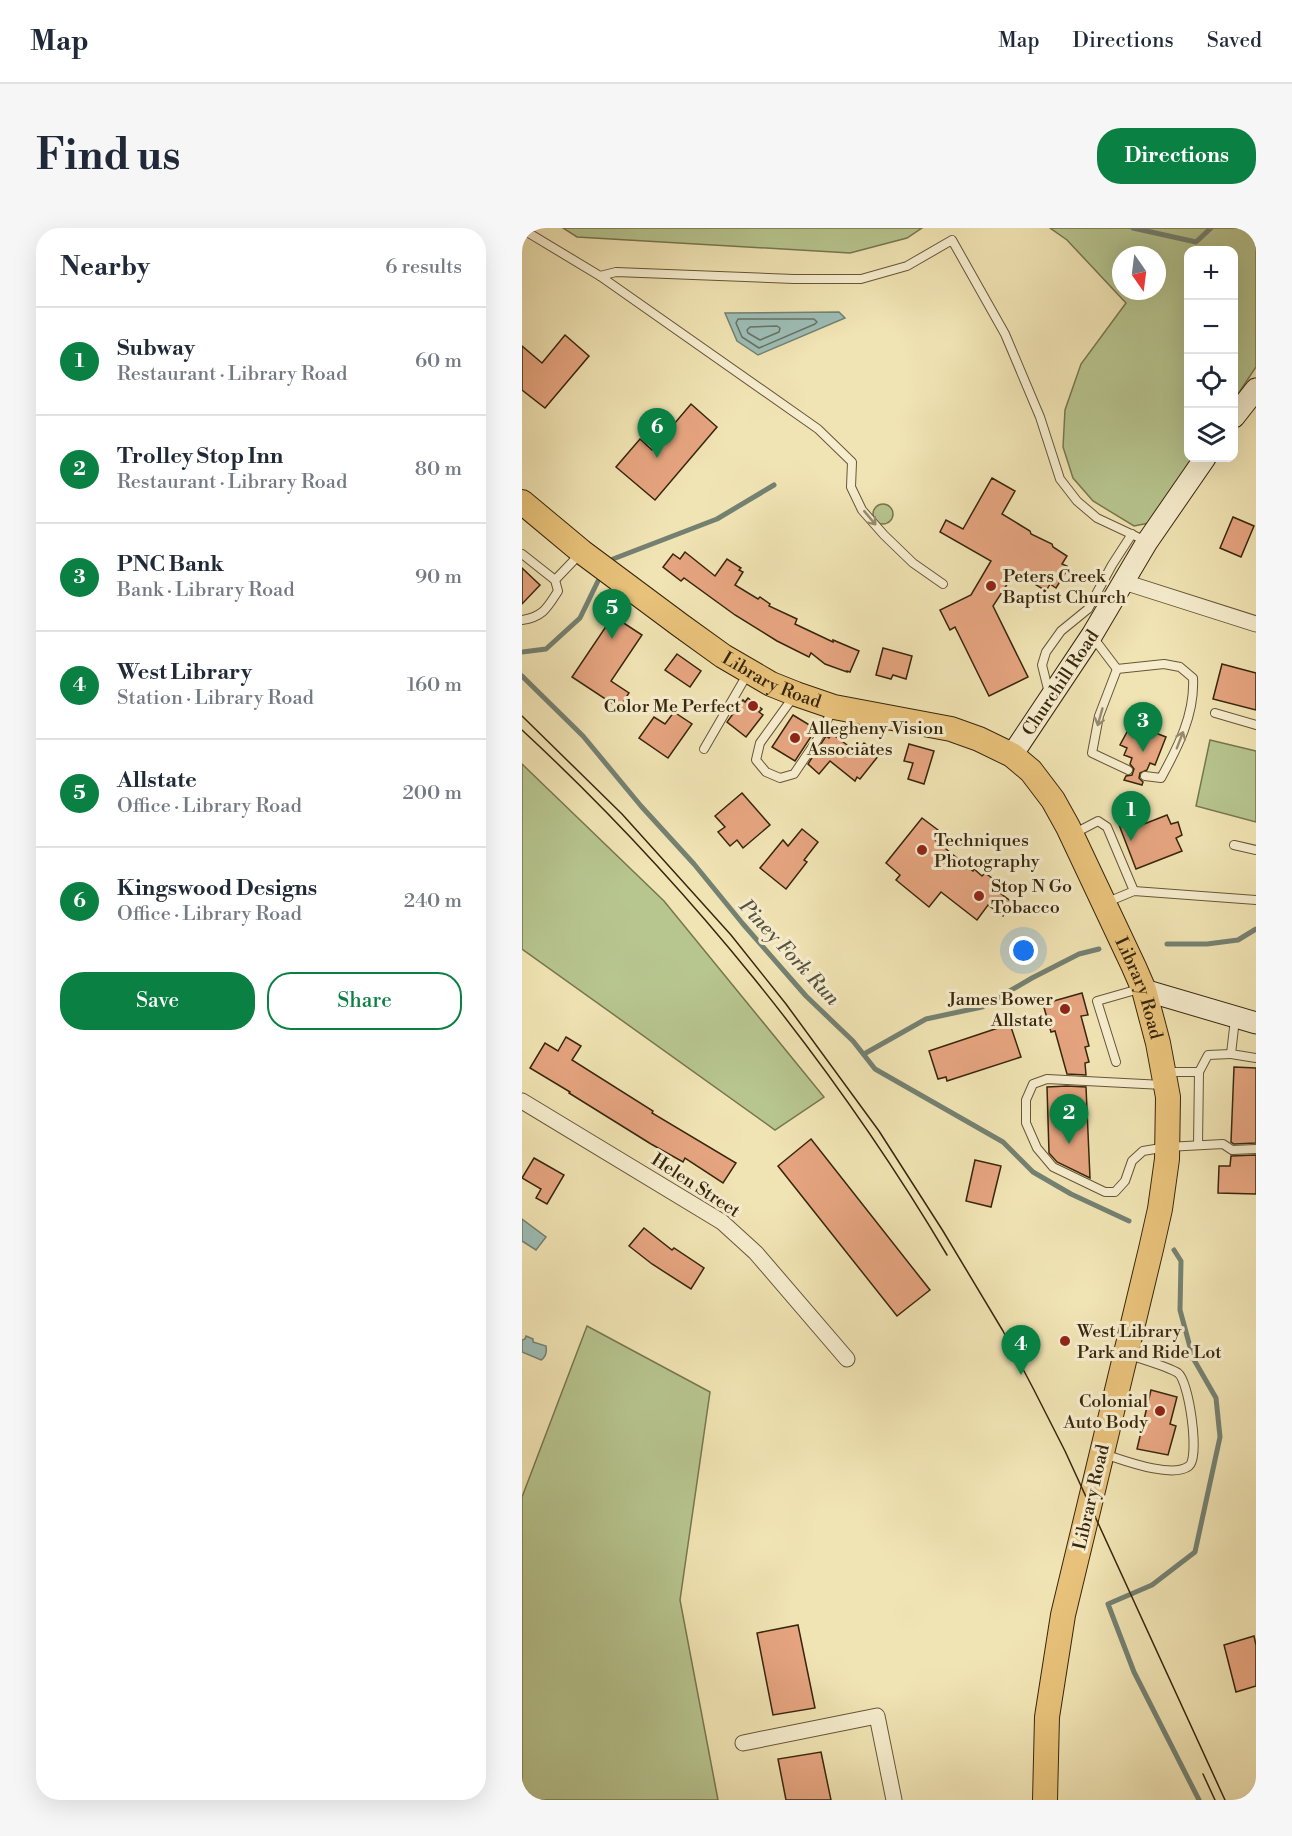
<!DOCTYPE html>
<html lang="en">
<head>
<meta charset="utf-8">
<style>
	:root { --surface:#fff; --page:#f6f6f7; --text:#1f2937; --muted:#747a83; --line:#e0e1e3; --accent:#0b8043 }
	body { margin:0; font-family:"Libre Bodoni",serif; background:var(--page); color:var(--text) }
	.controls { position:absolute; right:18px; top:18px; display:grid; overflow:hidden; border-radius:12px; box-shadow:0 6px 24px #0002 }
	.controls button { width:54px; height:54px; display:grid; place-items:center; padding:0; border:0; border-bottom:2px solid var(--line); background:var(--surface); color:var(--text); font:30px sans-serif }
	.compass { position:absolute; left:590px; top:18px; width:54px; height:54px; border-radius:50%; background:var(--surface); box-shadow:0 6px 24px #0002; rotate:166deg }
	.you { position:absolute; left:502px; top:723px; width:21px; height:21px; margin:-15px; border:4px solid #fff; border-radius:50%; background:#1a73e8; box-shadow:0 0 0 9px #1a73e833 }
	.badge { display:grid; place-items:center; width:39px; height:39px; border-radius:50%; background:var(--accent); color:#fff; font-size:20px; font-weight:700 }
	.pin { position:absolute; translate:-50% -50px; filter:drop-shadow(0 2px 3px #0008) }
	.pin::after { content:''; position:absolute; top:32px; width:21px; height:18px; background:inherit; clip-path:polygon(0 0,100% 0,50% 100%) }
	.list { margin:0; padding:0; list-style:none }
	h2 { display:flex; justify-content:space-between; align-items:center; height:78px; margin:0; padding:0 24px; font-size:26px }
	h2 small { font-size:20px; font-weight:400; color:var(--muted) }
	.list li { display:grid; grid-template-columns:39px 1fr auto; gap:18px; align-items:center; box-sizing:border-box; height:108px; padding:0 24px; border-top:2px solid var(--line) }
	.list b { display:block; font-size:22px; white-space:nowrap }
	.list p { margin:0; font-size:20px; white-space:nowrap; color:var(--muted) }
	.list em { font-size:20px; font-style:normal; color:var(--muted) }
	.actions { display:flex; gap:12px; padding:18px 24px }
	.actions a { flex:1; padding:14px 0; border:2px solid var(--accent); border-radius:24px; text-align:center; font-size:21px; color:var(--accent) }
	.actions .main { background:var(--accent); color:#fff }
	.icon { flex:none; width:33px; height:33px; fill:none; stroke:currentColor; stroke-width:2; stroke-linecap:round; stroke-linejoin:round }
	.map { position:relative; flex:none; width:734px; height:1572px; overflow:hidden; border-radius:24px }
	header { display:flex; align-items:center; gap:36px; box-sizing:border-box; height:84px; padding:0 30px; background:var(--surface); border-bottom:2px solid var(--line) }
	header strong { font-size:28px }
	nav { display:flex; gap:33px; margin-inline-start:auto; font-size:21px }
	.intro { display:flex; align-items:center; justify-content:space-between; box-sizing:border-box; height:144px; padding:0 36px }
	h1 { margin:0; font-size:42px }
	.button { padding:15px 27px; border-radius:24px; background:var(--accent); color:#fff; font-size:21px; font-weight:700 }
	main { display:flex; gap:36px; padding:0 36px }
	aside { flex:1; background:var(--surface); border-radius:24px; box-shadow:0 6px 24px #0002 }
	.map>svg:first-child { display:block }
</style>
</head>
<body>
<header>
<strong>Map</strong>
<nav><a>Map</a><a>Directions</a><a>Saved</a></nav>
</header>
<div class="intro"><h1>Find us</h1><a class="button">Directions</a></div>
<main>
<aside>
<h2>Nearby<small>6 results</small></h2>
<ul class="list">
<li><span class="badge">1</span><div><b>Subway</b><p>Restaurant · Library Road</p></div><em>60 m</em></li>
<li><span class="badge">2</span><div><b>Trolley Stop Inn</b><p>Restaurant · Library Road</p></div><em>80 m</em></li>
<li><span class="badge">3</span><div><b>PNC Bank</b><p>Bank · Library Road</p></div><em>90 m</em></li>
<li><span class="badge">4</span><div><b>West Library</b><p>Station · Library Road</p></div><em>160 m</em></li>
<li><span class="badge">5</span><div><b>Allstate</b><p>Office · Library Road</p></div><em>200 m</em></li>
<li><span class="badge">6</span><div><b>Kingswood Designs</b><p>Office · Library Road</p></div><em>240 m</em></li>
</ul>
<div class="actions"><a class="main">Save</a><a>Share</a></div>
</aside>
<div class="map">
<svg width="734" height="1572" viewBox="0 0 734 1572">
	<rect width="100%" height="100%" fill="#f1e4b4"/>
	<filter id="stains"><feTurbulence type="fractalNoise" baseFrequency=".00333" numOctaves="4"/><feColorMatrix values="0 0 0 0 .2 0 0 0 0 .09 0 0 0 0 .02 0 0 0 .5 -.17"/></filter>
	<radialGradient id="worn" r=".72"><stop offset=".6" stop-color="#630" stop-opacity="0"/><stop offset="1" stop-color="#630" stop-opacity=".3"/></radialGradient>
	<g fill="#b7c58f" stroke="#77764e" stroke-width="1.5" fill-rule="evenodd">
		<path d="M41,0H400L385,10L328,25L55,9Z"/>
		<path d="M528,0H734V139L712,172V22H666V230H672L627,295L612,298L571,273L551,250L541,219L543,182L559,136L604,75L545,12ZM599,27H635V63H599Z"/>
		<circle cx="361" cy="286" r="10"/>
		<path d="M688,512L734,523V594L674,578Z"/>
		<path d="M0,536L142,673L302,869L253,902L0,721Z"/>
		<path d="M65,1098L188,1164L158,1372L196,1572H0V1269Z"/>
	</g>
	<g fill="#9dbdb6" stroke="#748172" stroke-width="1.5">
		<path d="M317,84L323,90L236,127L215,113L203,85Z"/>
		<path d="M0,991L24,1009L14,1022L0,1013Z"/>
		<path d="M4,1108L11,1111V1114L24,1118C25,1124 24,1129 19,1132L0,1124V1112L3,1111Z"/>
	</g>
	<g fill="none" stroke-linecap="round" stroke-linejoin="round">
		<g stroke="#6a7262" stroke-width="1.5">
			<path d="M216,91H292L295,94L293,96L237,120L220,109L214,95Z"/>
			<path d="M255,98L258,100L257,104L238,112L226,105L225,102L228,99Z"/>
		</g>
		<g stroke="#748172" stroke-width="5">
			<path d="M611,0L674,14L689,0"/>
			<path d="M91,331L195,291L252,257"/>
			<path d="M0,424L24,421L58,390L76,353"/>
			<path d="M0,448L61,508L119,578L172,636L221,696L284,768L331,813L353,841L481,914L511,944L549,966L607,993"/>
			<path d="M645,716H685L716,712L734,701"/>
			<path d="M342,826L404,791L460,779L510,750L557,726L577,721"/>
			<path d="M652,1022L659,1033L658,1082L671,1130L694,1170L698,1209L673,1324L630,1357L586,1376L612,1444L677,1572"/>
		</g>
	</g>
	<g fill="#e6a580" stroke="#37260d" stroke-width="1.5">
		<path d="M43,107L67,128L23,180L0,162V118L20,135Z"/>
		<path d="M169,176L195,199L133,272L94,239L118,211L130,222Z"/>
		<path d="M470,250L493,263L480,286L508,303L509,306L530,316L531,319L545,328L540,336L547,339L534,360L528,356L524,363L493,344L471,378L506,449L467,468L433,399L428,402L418,382L449,367L469,333L418,304L424,292L441,301Z"/>
		<path d="M711,289L732,298L719,329L698,320Z"/>
		<path d="M163,324L193,348L205,331L219,340L217,342L221,344L213,357L236,371L238,369L248,376L247,378L275,391L273,396L311,414V412L337,423L328,444L325,443V444L303,436L289,425L287,429L255,413L213,387L162,350L159,353L141,339L151,326L158,331Z"/>
		<path d="M0,340L18,357L0,376Z"/>
		<path d="M91,388L120,407L89,453L107,465L97,480L50,449Z"/>
		<path d="M361,420L390,428L384,451L371,447L369,451L354,447Z"/>
		<path d="M155,426L179,443L168,459L143,442Z"/>
		<path d="M700,436L734,445V482L691,471Z"/>
		<path d="M226,470L240,481L237,484L241,487L224,509L205,494L221,472L223,474Z"/>
		<path d="M152,484L170,496L146,530L117,510L132,489L143,496Z"/>
		<path d="M271,487L294,501L273,533L250,519Z"/>
		<path d="M613,497L644,509L633,537L628,535L625,542L618,545L617,550L621,554L620,557L602,552L604,548L610,547L612,541L608,536L610,530L602,527L605,520L598,517L605,504H611Z"/>
		<path d="M310,506L335,524L342,515L357,527L338,551L335,549L333,553L308,533L297,546L286,536L304,508L307,510Z"/>
		<path d="M387,516L412,523L402,556L386,551L391,535L382,533Z"/>
		<path d="M220,565L248,597L221,620L215,612L208,618L196,604L203,599L193,588Z"/>
		<path d="M611,583L617,598L645,587L649,596L656,594L660,607L654,610L660,623L614,641L594,589Z"/>
		<path d="M400,590L416,602L413,612L451,643L452,641L460,648L463,645L474,653L472,657L479,662L478,665L491,675L481,688L466,677L455,692L419,664L407,679L374,652L378,647L364,635Z"/>
		<path d="M280,601L296,614L282,632L285,634L264,661L238,640L261,612L266,618Z"/>
		<path d="M560,765L566,787L559,788L567,818L563,819L567,834L563,835L564,847L545,846L533,803L529,804L521,776Z"/>
		<path d="M488,796L499,829L425,853L424,849L416,851L407,823Z"/>
		<path d="M44,809L59,818L50,832L131,883L130,885L214,935L201,955L163,930L161,934L129,916L47,865L48,864L8,840L23,815L36,823Z"/>
		<path d="M712,839L734,840V915L712,916L709,914Z"/>
		<path d="M545,858L564,859L568,950L535,934L527,925L525,859Z"/>
		<path d="M289,911L408,1062L375,1088L256,938Z"/>
		<path d="M734,927V966L696,965L697,938H708L709,928Z"/>
		<path d="M12,930L42,947L25,976L14,970L19,961L0,950Z"/>
		<path d="M453,932L479,938L469,979L444,973Z"/>
		<path d="M122,1000L150,1022L152,1020L182,1040L169,1061L130,1036L107,1018Z"/>
		<path d="M629,1162L655,1169L648,1196L654,1198L646,1227L615,1221Z"/>
		<path d="M276,1397L293,1480L251,1487L235,1405Z"/>
		<path d="M732,1408L734,1417V1458L714,1464L702,1417Z"/>
		<path d="M299,1524L309,1572H264L256,1531Z"/>
	</g>
	<g fill="none" stroke-linecap="round" stroke-linejoin="round">
		<defs>
			<g id="lane">
				<path d="M0,1L78,48L94,44L272,51H339L385,38L430,12L483,106L518,189L538,251L555,273L575,290L624,313"/>
				<path d="M78,48L296,201L330,234L329,259L340,282L362,307L391,335L421,356"/>
				<path d="M0,326L33,352L36,363C25,380 21,389 0,392"/>
				<path d="M33,352L57,327"/>
				<path d="M570,408L595,441"/>
				<path d="M527,465L520,437L524,424L539,403L566,381L590,337L610,306"/>
				<path d="M272,468L238,515L234,532L244,544L258,550L272,546L295,512L310,483"/>
				<path d="M693,485L734,497"/>
				<path d="M182,521L226,445"/>
				<path d="M606,542L570,525L577,488L595,441L642,436L658,439L671,450C673,486 656,519 639,550L623,548"/>
				<path d="M553,605L576,593L585,599L612,663"/>
				<path d="M712,617L734,622"/>
				<path d="M583,675L612,663L734,672"/>
				<path d="M713,791L709,826L734,830"/>
				<path d="M594,834L575,773L617,761"/>
				<path d="M645,844H677"/>
				<path d="M641,857L525,851L511,856L504,872V895L515,920L531,939L583,964H593L603,953L610,933L621,923L645,919L701,916L710,922L734,921"/>
				<path d="M676,917L677,844L686,827L709,826"/>
				<path d="M582,1226C601,1232 650,1251 667,1238C678,1229 667,1153 656,1145C647,1139 619,1131 608,1127"/>
			</g>
			<g id="street">
				<path d="M602,354L734,396"/>
				<path d="M0,873L200,994L234,1025L325,1131"/>
				<path d="M221,1515L355,1488L372,1572"/>
			</g>
			<g id="secondary">
				<path d="M712,189L734,161"/>
				<path id="s1" d="M490,527L570,407L625,314L683,230"/>
				<path d="M622,762L734,795"/>
			</g>
			<g id="primary">
				<path id="s2" d="M0,274L60,324L158,397L201,428L249,456L274,466L312,479L429,501L457,511L490,527L509,543L531,572L546,599L612,739L622,762L636,815L646,869L645,931L638,981L629,1021L541,1387L525,1489L523,1572"/>
			</g>
		</defs>
		<use href="#lane" stroke="#665637" stroke-width="10"/>
		<use href="#street" stroke="#665637" stroke-width="17"/>
		<use href="#secondary" stroke="#37260d" stroke-width="23"/>
		<use href="#primary" stroke="#37260d" stroke-width="26"/>
		<use href="#lane" stroke="#f6edce" stroke-width="8"/>
		<use href="#street" stroke="#f6edce" stroke-width="15"/>
		<use href="#secondary" stroke="#f6edce" stroke-width="21"/>
		<use href="#primary" stroke="#e8c27a" stroke-width="24"/>
		<g stroke="#37260d" stroke-width="1.5">
			<path d="M0,488L100,586L209,707L264,776L357,903L421,1003L481,1103L512,1162L543,1223L703,1572"/>
			<path d="M0,502C164,654 311,835 425,1027"/>
			<path d="M681,1546L693,1572"/>
		</g>
	</g>
	<defs><path id="oneway-shaft" d="M-6 0H5M1.5-3L5.5 0L1.5 3" fill="none" stroke-width="1.6" stroke-linecap="round" stroke-linejoin="round" transform="scale(1.5)"/></defs>
	<g stroke="#968a6e">
		<use href="#oneway-shaft" transform="translate(348 290) rotate(50)"/>
		<use href="#oneway-shaft" transform="translate(578 489) rotate(106)"/>
		<use href="#oneway-shaft" transform="translate(658 512) rotate(-69)"/>
	</g>
	<g fill="#8f2418" stroke="#f6edce" stroke-width="2">
		<circle cx="469" cy="358" r="6"/>
		<circle cx="231" cy="478" r="6"/>
		<circle cx="273" cy="510" r="6"/>
		<circle cx="400" cy="622" r="6"/>
		<circle cx="457" cy="668" r="6"/>
		<circle cx="543" cy="781" r="6"/>
		<circle cx="543" cy="1113" r="6"/>
		<circle cx="638" cy="1183" r="6"/>
	</g>
	<g text-anchor="middle" stroke-width="6" stroke-linejoin="round" paint-order="stroke">
		<g font-size="18" fill="#37260d" stroke="#f6edce" text-anchor="start">
			<text x="481" y="354">Peters Creek<tspan x="481" dy="21">Baptist Church</tspan></text>
			<text x="219" y="484" text-anchor="end">Color Me Perfect</text>
			<text x="285" y="506">Allegheny Vision<tspan x="285" dy="21">Associates</tspan></text>
			<text x="412" y="618">Techniques<tspan x="412" dy="21">Photography</tspan></text>
			<text x="469" y="664">Stop N Go<tspan x="469" dy="21">Tobacco</tspan></text>
			<text x="531" y="777" text-anchor="end">James Bower<tspan x="531" dy="21">Allstate</tspan></text>
			<text x="555" y="1109">West Library<tspan x="555" dy="21">Park and Ride Lot</tspan></text>
			<text x="626" y="1179" text-anchor="end">Colonial<tspan x="626" dy="21">Auto Body</tspan></text>
		</g>
		<g font-size="18" fill="#37260d" stroke="#f6edce">
			<text dy="6" stroke="none"><textPath href="#s2" startOffset="308">Library Road</textPath></text>
			<text dy="6" stroke="none"><textPath href="#s1" startOffset="87">Churchill Road</textPath></text>
			<text dy="6" stroke="none"><textPath href="#s2" startOffset="830">Library Road</textPath></text>
			<text transform="translate(174 957) rotate(33)" y="6">Helen Street</text>
			<text transform="translate(569 1269) rotate(-77)" y="6">Library Road</text>
		</g>
		<g font-size="20" font-style="italic" fill="#565340" stroke="#f6edce">
			<text transform="translate(268 724) rotate(47)" y="7">Piney Fork Run</text>
		</g>
	</g>
	<rect width="100%" height="100%" filter="url(#stains)"/>
	<rect width="100%" height="100%" fill="url(#worn)"/>
</svg>
<div class="controls">
<button>+</button>
<button>−</button>
<button><svg class="icon" aria-label="locate" viewBox="0 0 24 24"><circle cx="12" cy="12" r="6"/><path d="M12 2v4M12 18v4M2 12h4M18 12h4"/></svg></button>
<button><svg class="icon" aria-label="layers" viewBox="0 0 24 24"><path d="M12 4l9 5-9 5-9-5zM3 14l9 5 9-5"/></svg></button>
</div>
<svg class="compass" viewBox="-18 -18 36 36"><path d="M0-13l5 13h-10z" fill="#e53935"/><path d="M0 13l5-13h-10z" fill="#747a83"/></svg>
<div class="you"></div>
<div class="pin badge" style="left:609px;top:613px">1</div>
<div class="pin badge" style="left:547px;top:916px">2</div>
<div class="pin badge" style="left:621px;top:524px">3</div>
<div class="pin badge" style="left:499px;top:1147px">4</div>
<div class="pin badge" style="left:90px;top:411px">5</div>
<div class="pin badge" style="left:135px;top:230px">6</div>
</div>
</main>
</body>
</html>
